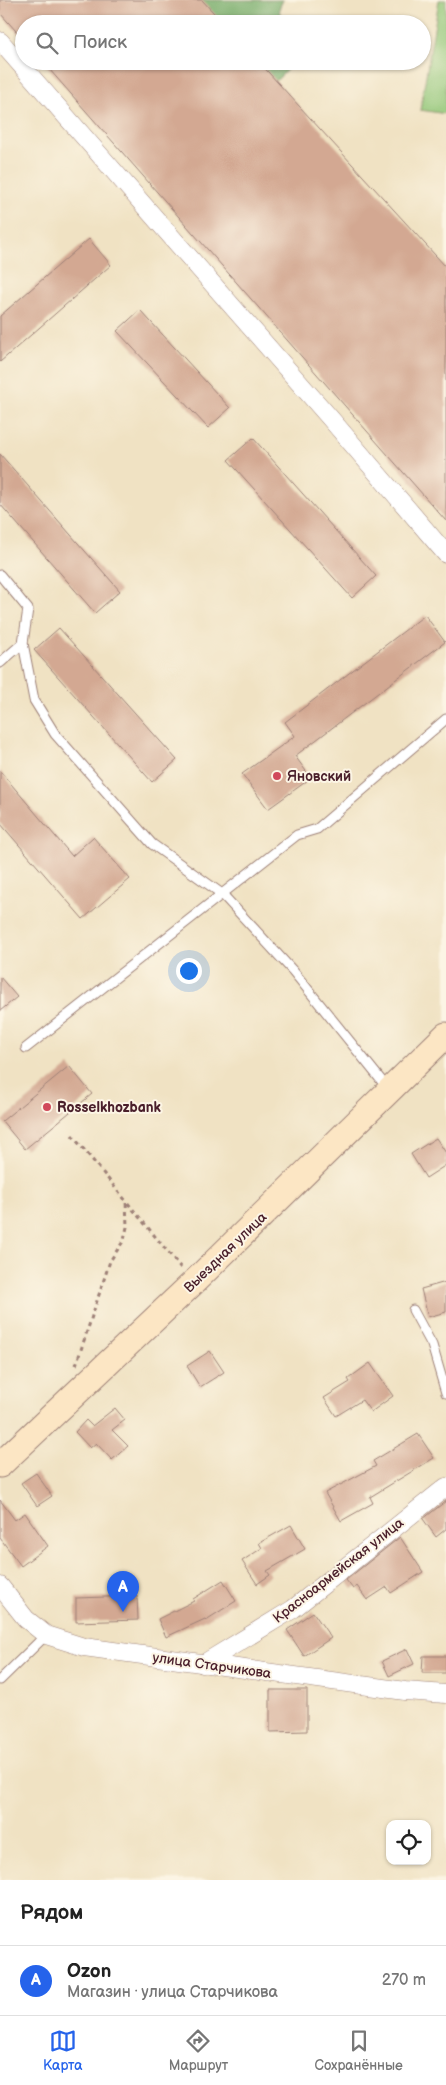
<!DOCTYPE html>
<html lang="ru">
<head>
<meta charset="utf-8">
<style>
	:root { --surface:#fff; --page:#f2f2f2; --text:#222; --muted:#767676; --line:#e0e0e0; --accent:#2563eb }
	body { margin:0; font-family:"Balsamiq Sans",sans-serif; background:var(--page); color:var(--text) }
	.controls { position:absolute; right:15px; bottom:15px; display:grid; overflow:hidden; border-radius:10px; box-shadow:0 1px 4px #0004 }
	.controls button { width:45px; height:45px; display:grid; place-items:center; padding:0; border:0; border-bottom:1px solid var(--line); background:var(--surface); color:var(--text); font:25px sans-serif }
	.you { position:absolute; left:188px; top:970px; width:18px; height:18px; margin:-12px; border:4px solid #fff; border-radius:50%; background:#1a73e8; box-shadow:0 0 0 8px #1a73e833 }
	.badge { display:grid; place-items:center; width:32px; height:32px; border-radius:50%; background:var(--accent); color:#fff; font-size:16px; font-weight:700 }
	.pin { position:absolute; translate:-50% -41px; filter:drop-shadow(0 1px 2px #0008) }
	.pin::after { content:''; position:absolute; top:26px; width:18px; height:15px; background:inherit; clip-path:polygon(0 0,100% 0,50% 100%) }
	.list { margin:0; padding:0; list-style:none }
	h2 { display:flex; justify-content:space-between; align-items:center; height:65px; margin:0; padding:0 20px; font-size:21px }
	h2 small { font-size:16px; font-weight:400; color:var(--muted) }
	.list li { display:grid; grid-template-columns:32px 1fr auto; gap:15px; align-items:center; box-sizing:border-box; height:70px; padding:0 20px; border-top:1px solid var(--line) }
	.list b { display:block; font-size:19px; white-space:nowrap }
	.list p { margin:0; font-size:16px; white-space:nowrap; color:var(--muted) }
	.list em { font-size:16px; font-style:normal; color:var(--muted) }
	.icon { flex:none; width:28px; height:28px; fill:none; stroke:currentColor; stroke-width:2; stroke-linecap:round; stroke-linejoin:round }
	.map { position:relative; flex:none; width:446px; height:1880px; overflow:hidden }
	.search { position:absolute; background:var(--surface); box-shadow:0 1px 4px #0004; left:15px; right:15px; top:15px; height:55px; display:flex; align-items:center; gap:12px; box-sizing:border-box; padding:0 18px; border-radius:28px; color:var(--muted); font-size:19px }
	.sheet { height:135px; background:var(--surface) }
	nav { display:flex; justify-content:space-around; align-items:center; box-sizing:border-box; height:70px; border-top:1px solid var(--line); background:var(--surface); font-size:14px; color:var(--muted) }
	nav a { display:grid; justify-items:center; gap:2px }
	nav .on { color:var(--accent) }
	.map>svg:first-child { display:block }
</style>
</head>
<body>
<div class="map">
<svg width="446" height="1880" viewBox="0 0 446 1880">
	<rect width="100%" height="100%" fill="#fcf5e5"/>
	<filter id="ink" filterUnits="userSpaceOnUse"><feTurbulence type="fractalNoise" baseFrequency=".02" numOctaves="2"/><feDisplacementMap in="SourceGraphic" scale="10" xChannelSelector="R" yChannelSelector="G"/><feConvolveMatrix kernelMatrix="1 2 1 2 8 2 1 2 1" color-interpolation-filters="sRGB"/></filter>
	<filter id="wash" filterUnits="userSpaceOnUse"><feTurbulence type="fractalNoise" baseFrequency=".0096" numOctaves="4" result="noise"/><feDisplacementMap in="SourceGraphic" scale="20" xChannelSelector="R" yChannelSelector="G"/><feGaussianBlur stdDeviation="1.12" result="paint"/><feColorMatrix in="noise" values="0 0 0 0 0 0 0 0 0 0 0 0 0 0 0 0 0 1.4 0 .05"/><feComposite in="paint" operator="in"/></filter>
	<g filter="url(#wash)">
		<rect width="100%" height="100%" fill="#f0e2c3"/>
		<path fill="#92c677" stroke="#6e7251" d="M439,0H446V114L420,110Z"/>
		<g fill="#75ab68" stroke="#60654a">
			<path d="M190,0H283L279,9L283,24H209Z"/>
			<path d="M241,61H291L292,65L274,83Z"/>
		</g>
		<g id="blocks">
			<g fill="#d3a892">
				<path d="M0,0H202L224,24H24V40L0,13Z"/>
				<path d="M42,61H258L446,267V521Z"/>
				<path d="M89,239L111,265L0,362V316Z"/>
				<path d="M140,310L230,408L208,428L117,331Z"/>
				<path d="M253,438L376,576L352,598L228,460Z"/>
				<path d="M0,454L120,591L95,613L0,504Z"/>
				<path d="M425,615L445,642L295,756L311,778L268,809L242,774L295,736L285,722Z"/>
				<path d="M59,628L177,760L152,782L34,650Z"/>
				<path d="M0,771L72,856L93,837L130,879L83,919L0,823Z"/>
				<path d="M0,977L17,997L0,1011Z"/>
				<path d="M69,1066L92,1094L25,1149L2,1121Z"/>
				<path d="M436,1138L446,1153V1165L426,1178L411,1154Z"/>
				<path d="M446,1282V1312L428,1317L421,1289Z"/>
				<path d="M210,1351L224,1372L200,1387L187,1366Z"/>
				<path d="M370,1363L393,1396L371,1412L362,1400L336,1416L324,1398L350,1382L348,1379Z"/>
				<path d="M115,1408L125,1420L112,1430L128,1446L112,1460L96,1443L90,1448L75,1432L86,1420L92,1426Z"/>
				<path d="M418,1434L434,1458L370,1497L373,1503L341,1521L325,1493L376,1466L373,1461Z"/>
				<path d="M36,1473L52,1496L37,1506L21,1483Z"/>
				<path d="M0,1500L15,1520L25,1513L48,1546L21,1566L0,1538Z"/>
				<path d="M446,1501V1529L436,1537L423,1519Z"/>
				<path d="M291,1525L305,1549L267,1571L270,1575L257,1584L242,1561L262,1548L259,1543Z"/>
				<path d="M400,1537L423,1572L391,1593L387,1587L367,1600L357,1586L353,1589L346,1580Z"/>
				<path d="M223,1580L236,1601L206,1620L205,1619L166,1637L158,1619L194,1601L193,1599Z"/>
				<path d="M137,1596L138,1620L76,1622V1598Z"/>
				<path d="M313,1612L331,1638L304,1656L287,1630Z"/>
				<path d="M407,1649L414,1664L389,1676L382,1661Z"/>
				<path d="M423,1656H446V1673H422Z"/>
				<path d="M270,1690H307V1731L270,1732Z"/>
			</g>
		</g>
	</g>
	<g filter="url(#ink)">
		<use href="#blocks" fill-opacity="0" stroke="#9d8077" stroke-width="1"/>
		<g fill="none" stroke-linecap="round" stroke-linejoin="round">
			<defs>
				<g id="lane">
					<path d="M0,575L28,609L23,643L34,700L55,734L152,844L222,894L293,971L389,1090"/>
					<path d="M0,663L23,643"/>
					<path d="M26,1048L297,835L317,829L446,719"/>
					<path d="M413,1310L432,1345L446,1393"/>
					<path d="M0,1680L46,1635"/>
				</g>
				<g id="street">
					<path d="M0,41L330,418L446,554"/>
					<path d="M0,1586L26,1619L46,1635L84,1647L405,1691L446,1694"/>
					<path d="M203,1664L293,1609L446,1487"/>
				</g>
				<path id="secondary" d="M0,1465L193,1283L446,1035"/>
			</defs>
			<use href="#lane" stroke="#9d8077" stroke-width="11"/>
			<use href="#street" stroke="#9d8077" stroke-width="19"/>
			<use href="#secondary" stroke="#9d8077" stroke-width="27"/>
			<g stroke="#9d8077" stroke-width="3" stroke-dasharray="4 4" stroke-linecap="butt">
				<path d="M72,1135L181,1268"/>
				<path d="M76,1365L110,1261L124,1240L127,1227L126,1200"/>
			</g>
			<use href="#lane" stroke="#fff" stroke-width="9"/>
			<use href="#street" stroke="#fff" stroke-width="18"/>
			<use href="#secondary" stroke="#fce6c4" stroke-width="25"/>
		</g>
	</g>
	<g fill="#d1495b" stroke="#fcf5e5" stroke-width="2">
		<circle cx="277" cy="776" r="5"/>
		<circle cx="47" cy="1107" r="5"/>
	</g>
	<g text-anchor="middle" stroke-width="4" stroke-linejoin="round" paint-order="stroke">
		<g font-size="14" font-weight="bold" fill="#4a1f2b" stroke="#fcf5e5" text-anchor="start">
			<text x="287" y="781">Яновский</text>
			<text x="57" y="1112">Rosselkhozbank</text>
		</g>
		<g font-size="14" fill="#4a1f2b" stroke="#fcf5e5">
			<text transform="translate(225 1252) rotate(-44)" y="5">Выездная улица</text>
			<text transform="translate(338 1570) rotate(-38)" y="5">Красноармейская улица</text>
			<text transform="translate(212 1665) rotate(8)" y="5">улица Старчикова</text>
		</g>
	</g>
</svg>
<div class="controls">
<button><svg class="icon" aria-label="locate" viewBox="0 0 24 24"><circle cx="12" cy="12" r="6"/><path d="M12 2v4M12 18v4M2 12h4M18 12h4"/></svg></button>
</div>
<div class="you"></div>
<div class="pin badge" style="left:123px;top:1612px">A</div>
<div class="search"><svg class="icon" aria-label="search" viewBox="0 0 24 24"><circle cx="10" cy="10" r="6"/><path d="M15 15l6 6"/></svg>Поиск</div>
</div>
<section class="sheet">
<h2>Рядом<small></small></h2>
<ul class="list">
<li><span class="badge">A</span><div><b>Ozon</b><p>Магазин · улица Старчикова</p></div><em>270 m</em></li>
</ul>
</section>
<nav>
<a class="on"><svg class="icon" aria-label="map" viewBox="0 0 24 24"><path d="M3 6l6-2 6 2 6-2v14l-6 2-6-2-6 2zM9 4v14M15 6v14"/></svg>Карта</a>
<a><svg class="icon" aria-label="directions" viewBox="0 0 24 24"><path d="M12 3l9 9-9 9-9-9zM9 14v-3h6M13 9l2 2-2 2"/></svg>Маршрут</a>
<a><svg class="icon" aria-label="saved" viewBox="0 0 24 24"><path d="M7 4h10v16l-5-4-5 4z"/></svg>Сохранённые</a>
</nav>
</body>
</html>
